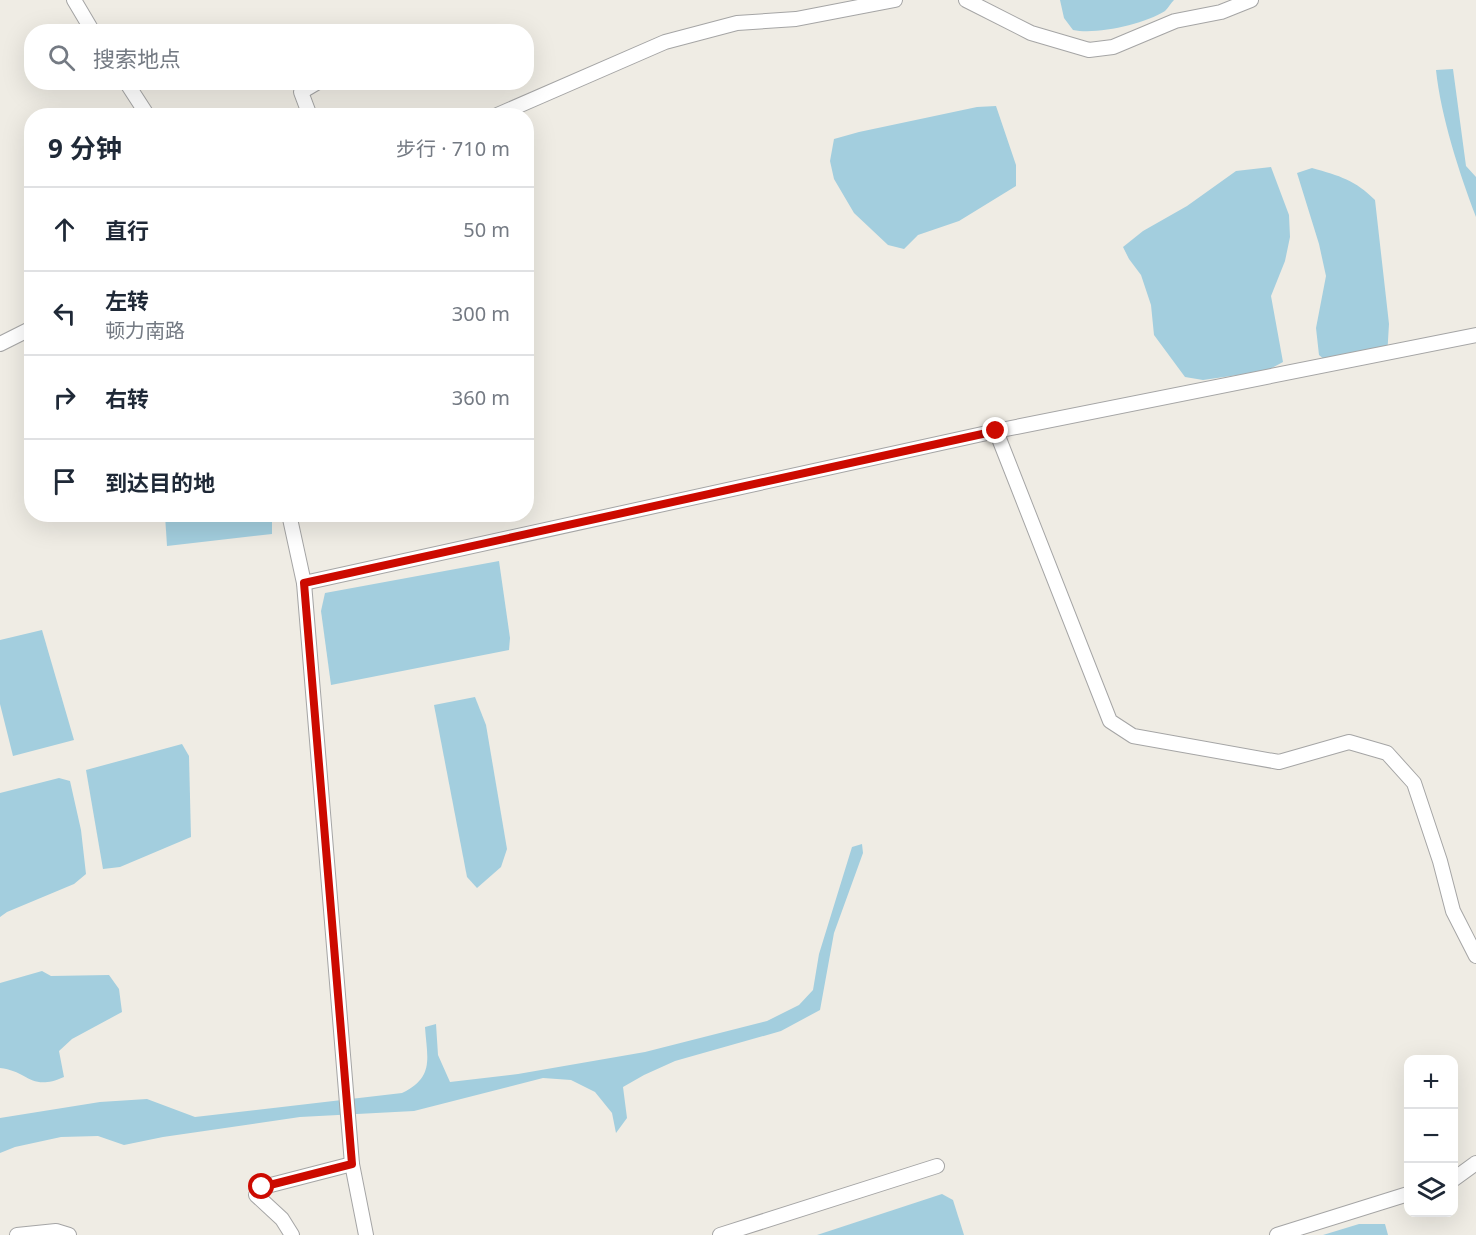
<!DOCTYPE html>
<html lang="zh">
<head>
<meta charset="utf-8">
<style>
	:root { --surface:#fff; --page:#f6f6f7; --text:#1f2937; --muted:#747a83; --line:#e0e1e3 }
	body { margin:0; font-family:"Noto Sans","Noto Sans SC",sans-serif; background:var(--page); color:var(--text) }
	.controls { position:absolute; right:18px; bottom:18px; display:grid; overflow:hidden; border-radius:12px; box-shadow:0 6px 24px #0002 }
	.controls button { width:54px; height:54px; display:grid; place-items:center; padding:0; border:0; border-bottom:2px solid var(--line); background:var(--surface); color:var(--text); font:30px sans-serif }
	.stop { position:absolute; width:18px; height:18px; margin:-14px; border:4px solid #cc0a00; border-radius:50%; background:#fff }
	.stop.end { background:#cc0a00; border-color:#fff; box-shadow:0 2px 6px #0008 }
	.list { margin:0; padding:0; list-style:none }
	h2 { display:flex; justify-content:space-between; align-items:center; height:78px; margin:0; padding:0 24px; font-size:26px }
	h2 small { font-size:20px; font-weight:400; color:var(--muted) }
	.list li { display:grid; grid-template-columns:39px 1fr auto; gap:18px; align-items:center; box-sizing:border-box; height:84px; padding:0 24px; border-top:2px solid var(--line) }
	.list b { display:block; font-size:22px; white-space:nowrap }
	.list p { margin:0; font-size:20px; white-space:nowrap; color:var(--muted) }
	.list em { font-size:20px; font-style:normal; color:var(--muted) }
	.icon { flex:none; width:33px; height:33px; fill:none; stroke:currentColor; stroke-width:2; stroke-linecap:round; stroke-linejoin:round }
	.map { position:relative; flex:none; width:1476px; height:1235px; overflow:hidden }
	.search { position:absolute; background:var(--surface); box-shadow:0 6px 24px #0002; left:24px; top:24px; width:510px; height:66px; display:flex; align-items:center; gap:15px; box-sizing:border-box; padding:0 21px; border-radius:24px; color:var(--muted); font-size:22px }
	.panel { position:absolute; background:var(--surface); box-shadow:0 6px 24px #0002; left:24px; top:108px; width:510px; height:414px; border-radius:24px }
	.map>svg:first-child { display:block }
</style>
</head>
<body>
<div class="map">
<svg width="1476" height="1235" viewBox="0 0 1476 1235">
	<rect width="100%" height="100%" fill="#efece4"/>
	<g fill="#a3cede">
		<path d="M1060,0H1174C1171,3 1168,8 1165,11C1144,24 1097,35 1073,30L1064,18Z"/>
		<path d="M1453,69L1466,166L1476,177V217C1459,172 1441,117 1436,70Z"/>
		<path d="M996,106L1016,165V186L959,221L918,235L904,249L888,245L854,213L834,179L830,161L834,139L859,132L977,107Z"/>
		<path d="M1271,167L1289,215L1290,237L1285,261L1271,296L1283,362L1266,371L1203,380L1185,377L1154,335L1151,305L1141,275L1129,259L1123,247L1143,231L1187,206L1236,171Z"/>
		<path d="M1312,168C1340,176 1355,180 1375,200L1389,324L1387,357L1331,365L1319,355L1316,328L1326,276L1319,244L1297,173Z"/>
		<path d="M165,515H272V534L167,546Z"/>
		<path d="M499,561L510,638L509,650L331,685L321,611L325,593Z"/>
		<path d="M42,630L74,740L13,756L0,704V640Z"/>
		<path d="M475,697L486,725L507,849L501,867L477,888L467,877L434,705Z"/>
		<path d="M182,744L189,756L191,837L120,867L103,869L86,770Z"/>
		<path d="M59,778L70,781L81,830L86,874L74,884L7,912L0,917V793Z"/>
		<path d="M862,844L863,853L834,933L820,1010L781,1031L675,1061L644,1075L623,1087L627,1118L616,1133L612,1113L595,1092L571,1080L543,1078L414,1111L300,1117L163,1137L124,1145L98,1136L61,1137L15,1147L0,1153V1118L100,1102L147,1099L195,1117L402,1093C435,1077 427,1058 425,1027L436,1024L438,1055L450,1082L518,1074L645,1052L767,1021L799,1005L813,990L819,954L852,847Z"/>
		<path d="M42,971L51,976L109,975L119,989L122,1012L72,1039L59,1051L64,1077C30,1092 29,1071 0,1068V983Z"/>
		<path d="M942,1194L953,1200L964,1235H817Z"/>
		<path d="M1359,1224H1385L1388,1235H1323Z"/>
	</g>
	<g fill="none" stroke-linecap="round" stroke-linejoin="round">
		<defs>
			<g id="minor">
				<path d="M74,0L93,32"/>
				<path d="M966,0L1031,33L1089,50L1113,47L1175,21L1221,12L1251,0"/>
				<path d="M126,82L148,116"/>
				<path d="M310,116L301,92L318,82"/>
				<path d="M495,116L665,42L737,23L796,19L895,0"/>
				<path d="M0,344L32,328"/>
				<path d="M996,431L1110,721L1133,736L1279,762L1349,742L1387,753L1414,783L1440,861L1453,911L1476,956"/>
				<path d="M289,514L304,583L352,1164L366,1235"/>
				<path d="M304,583L996,431L1476,335"/>
				<path d="M1454,1179L1476,1163"/>
				<path d="M17,1235L56,1231L69,1235"/>
				<path d="M292,1235L282,1219L256,1195L263,1187L352,1164"/>
				<path d="M720,1235L937,1166"/>
				<path d="M1277,1235L1408,1194"/>
			</g>
		</defs>
		<use href="#minor" stroke="#a5a5a5" stroke-width="16"/>
		<use href="#minor" stroke="#fff" stroke-width="14"/>
	</g>
	<g fill="none" stroke-linecap="round" stroke-linejoin="round">
		<path stroke="#cc0a00" stroke-width="8" d="M262,1187L352,1164L304,583L996,431"/>
	</g>
</svg>
<div class="controls">
<button>+</button>
<button>−</button>
<button><svg class="icon" aria-label="layers" viewBox="0 0 24 24"><path d="M12 4l9 5-9 5-9-5zM3 14l9 5 9-5"/></svg></button>
</div>
<div class="stop" style="left:262px;top:1187px"></div>
<div class="stop end" style="left:996px;top:431px"></div>
<div class="search"><svg class="icon" aria-label="search" viewBox="0 0 24 24"><circle cx="10" cy="10" r="6"/><path d="M15 15l6 6"/></svg>搜索地点</div>
<section class="panel">
<h2>9 分钟<small>步行 · 710 m</small></h2>
<ul class="list">
<li><svg class="icon" aria-label="ahead" viewBox="0 0 24 24"><path d="M12 20V5M6 11l6-6 6 6"/></svg><div><b>直行</b></div><em>50 m</em></li>
<li><svg class="icon" aria-label="left" viewBox="0 0 24 24"><path d="M17 20v-9H6M10 6l-5 5 5 5"/></svg><div><b>左转</b><p>顿力南路</p></div><em>300 m</em></li>
<li><svg class="icon" aria-label="right" viewBox="0 0 24 24"><path d="M7 20v-9h11M14 6l5 5-5 5"/></svg><div><b>右转</b></div><em>360 m</em></li>
<li><svg class="icon" aria-label="arrive" viewBox="0 0 24 24"><path d="M6 21V4h12l-3 4 3 4H6"/></svg><div><b>到达目的地</b></div></li>
</ul>
</section>
</div>
</body>
</html>
